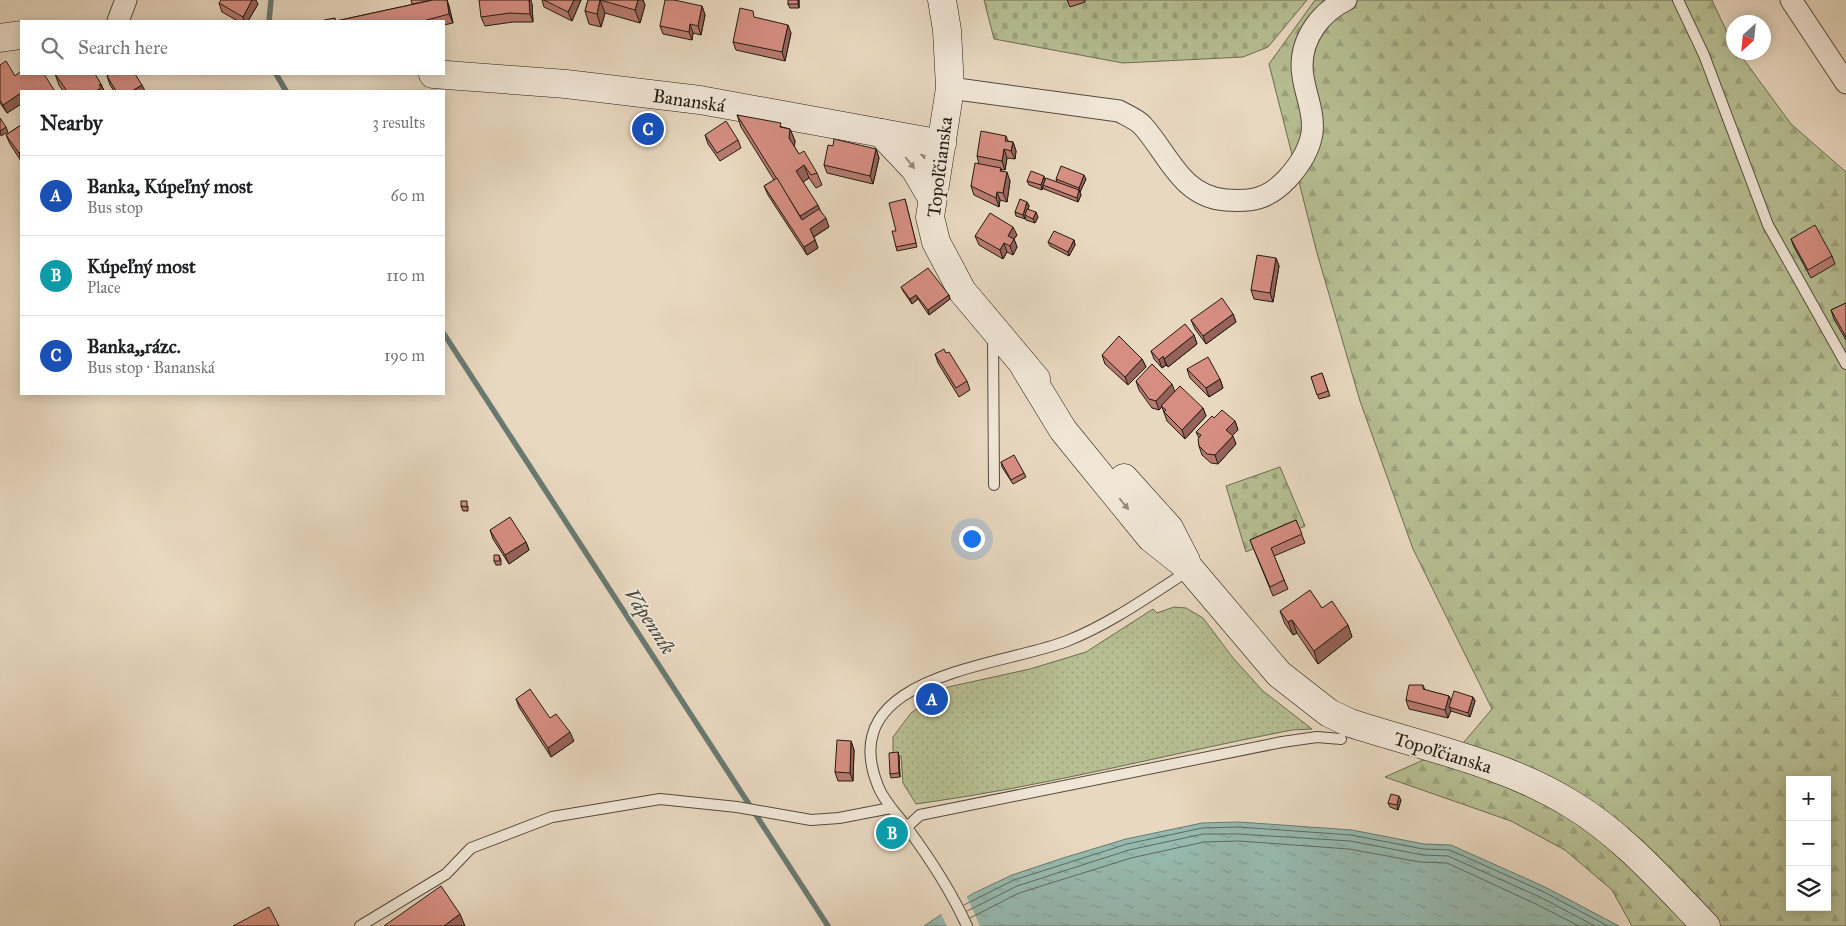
<!DOCTYPE html>
<html lang="en">
<head>
<meta charset="utf-8">
<style>
	:root { --surface:#fff; --page:#f6f6f6; --text:#202124; --muted:#757577; --line:#e0e0e0; --accent:#0b8043 }
	body { margin:0; font-family:"IM FELL Great Primer",serif; background:var(--page); color:var(--text) }
	.controls { position:absolute; right:15px; bottom:15px; display:grid; overflow:hidden; border-radius:0px; box-shadow:0 2px 12px #0003 }
	.controls button { width:45px; height:45px; display:grid; place-items:center; padding:0; border:0; border-bottom:1px solid var(--line); background:var(--surface); color:var(--text); font:25px sans-serif }
	.compass { position:absolute; left:1726px; top:15px; width:45px; height:45px; border-radius:50%; background:var(--surface); box-shadow:0 2px 12px #0003; rotate:207deg }
	.you { position:absolute; left:971px; top:538px; width:18px; height:18px; margin:-12px; border:4px solid #fff; border-radius:50%; background:#1a73e8; box-shadow:0 0 0 8px #1a73e833 }
	.badge { display:grid; place-items:center; width:32px; height:32px; border-radius:50%; background:var(--accent); color:#fff; font-size:16px; font-weight:700 }
	.pin { position:absolute; translate:-50% -50%; border:2px solid #fff; box-shadow:0 1px 5px #0006 }
	.list { margin:0; padding:0; list-style:none }
	h2 { display:flex; justify-content:space-between; align-items:center; height:65px; margin:0; padding:0 20px; font-size:21px }
	h2 small { font-size:16px; font-weight:400; color:var(--muted) }
	.list li { display:grid; grid-template-columns:32px 1fr auto; gap:15px; align-items:center; box-sizing:border-box; height:80px; padding:0 20px; border-top:1px solid var(--line) }
	.list b { display:block; font-size:19px; white-space:nowrap }
	.list p { margin:0; font-size:16px; white-space:nowrap; color:var(--muted) }
	.list em { font-size:16px; font-style:normal; color:var(--muted) }
	.icon { flex:none; width:28px; height:28px; fill:none; stroke:currentColor; stroke-width:2; stroke-linecap:round; stroke-linejoin:round }
	.map { position:relative; flex:none; width:1846px; height:926px; overflow:hidden }
	.search { position:absolute; background:var(--surface); box-shadow:0 2px 12px #0003; left:20px; top:20px; width:425px; height:55px; display:flex; align-items:center; gap:12px; box-sizing:border-box; padding:0 18px; border-radius:0px; color:var(--muted); font-size:19px }
	.panel { position:absolute; background:var(--surface); box-shadow:0 2px 12px #0003; left:20px; top:90px; width:425px; height:305px; border-radius:0px }
	.map>svg:first-child { display:block }
</style>
</head>
<body>
<div class="map">
<svg width="1846" height="926" viewBox="0 0 1846 926">
	<defs>
		<pattern id="grass-dots" width="8" height="8" patternUnits="userSpaceOnUse" patternTransform="scale(1.25)"><rect width="8" height="8" fill="#b6be92"/><path d="M2 2h.1M6 6h.1" fill="none" stroke="#9ca37d" stroke-width="1.8" stroke-linecap="round"/></pattern>
		<pattern id="forest-firs" width="22" height="20" patternUnits="userSpaceOnUse" patternTransform="scale(1.25)"><rect width="22" height="20" fill="#b6be92"/><path d="M5 1l3.5 6h-7zM16 11l3.5 6h-7z" fill="#9ca37d"/></pattern>
		<pattern id="cemetery-stones" width="16" height="16" patternUnits="userSpaceOnUse" patternTransform="scale(1.25)"><rect width="16" height="16" fill="#b6be92"/><path d="M2 7V4a2 2 0 0 1 4 0v3zM10 15v-3a2 2 0 0 1 4 0v3z" fill="#9ca37d"/></pattern>
		<pattern id="water-ripples" width="26" height="14" patternUnits="userSpaceOnUse" patternTransform="scale(1.25)"><rect width="26" height="14" fill="#97bab0"/><path d="M2 4q2-2 4 0t4 0M15 11q2-2 4 0t4 0" fill="none" stroke="#829f96"/></pattern>
	</defs>
	<rect width="100%" height="100%" fill="#e8d8c0"/>
	<filter id="stains"><feTurbulence type="fractalNoise" baseFrequency=".004" numOctaves="4"/><feColorMatrix values="0 0 0 0 .2 0 0 0 0 .09 0 0 0 0 .02 0 0 0 .5 -.17"/></filter>
	<radialGradient id="worn" r=".72"><stop offset=".6" stop-color="#630" stop-opacity="0"/><stop offset="1" stop-color="#630" stop-opacity=".3"/></radialGradient>
	<path fill="url(#grass-dots)" stroke="#6c6c52" d="M1174,607L1186,608L1203,618L1233,658L1263,691L1312,729L1292,730C1167,754 1043,787 916,804L903,783L901,756L893,755V737L911,713L948,687L1030,669L1086,652L1153,609L1157,613Z"/>
	<path fill="url(#forest-firs)" stroke="#6c6c52" fill-rule="evenodd" d="M1315,0H1712C1717,12 1733,42 1734,52L1739,53L1791,124L1846,172V926H1632L1612,890L1565,850L1511,821L1385,777L1464,742L1492,709L1413,549L1360,401L1317,253L1269,64ZM1790,780H1827V907H1790Z"/>
	<g fill="url(#cemetery-stones)" stroke="#6c6c52">
		<path d="M984,0H1307L1268,47L1243,57L1123,63L994,39Z"/>
		<path d="M1280,467L1305,526L1246,552L1226,486Z"/>
	</g>
	<path fill="url(#water-ripples)" stroke="#697a71" d="M1239,822L1352,830L1424,844L1451,845L1545,887L1619,926H924L972,894L1012,875L1063,858L1126,839L1202,823Z"/>
	<path fill="#e8d8c0" d="M966,895L980,926H947L940,912Z"/>
	<g fill="none" stroke-linecap="round" stroke-linejoin="round">
		<g stroke="#5d6a61" stroke-width="1">
			<path d="M964,905L1014,880L1127,844L1202,828L1239,827L1351,835L1423,849L1450,850L1542,891L1608,926"/>
			<path d="M967,911L1017,886L1129,850L1203,834H1239L1350,841L1423,855L1448,856L1540,897L1595,926"/>
			<path d="M970,918L1019,893L1131,858L1204,842L1239,841L1349,849L1420,862L1447,863L1536,904L1579,926"/>
		</g>
		<g stroke="#697a71" stroke-width="5.5">
			<path d="M269,21L271,0"/>
			<path d="M276,74L286,91"/>
			<path d="M444,334L828,926"/>
		</g>
		<defs>
			<g id="lane">
				<path d="M1678,0L1704,55L1768,225L1846,364"/>
				<path d="M993,336L994,485"/>
				<path d="M907,827L920,815L1282,742L1317,737L1341,739"/>
				<path d="M360,926L446,874L471,848L552,817L660,799L737,807L811,820L839,818L891,808"/>
				<path d="M967,926C951,891 931,860 908,829C898,815 884,802 878,786C833,674 1000,667 1067,641C1110,624 1149,596 1188,571"/>
			</g>
			<g id="street">
				<path d="M1791,0L1846,83"/>
				<path d="M118,21L126,0"/>
				<path d="M950,88L1119,111C1126,115 1136,119 1142,125C1168,153 1181,197 1226,200C1252,202 1268,199 1287,179C1299,166 1309,152 1312,133C1315,110 1302,88 1302,66C1302,37 1321,12 1346,0"/>
			</g>
			<g id="secondary">
				<path d="M942,0L947,30L950,88L930,217L936,242L962,291L1036,379"/>
				<path d="M0,38L21,35"/>
				<path d="M433,74L566,84L700,100L942,144"/>
				<path d="M881,133L915,169L932,198"/>
				<path d="M1024,366L1063,430L1151,538L1190,569L1279,674L1329,713L1350,723C1424,747 1505,763 1571,804C1623,835 1664,883 1706,926"/>
				<path d="M1124,478L1169,528L1186,561"/>
			</g>
		</defs>
		<use href="#lane" stroke="#544a3e" stroke-width="12"/>
		<use href="#street" stroke="#544a3e" stroke-width="23"/>
		<use href="#secondary" stroke="#231b12" stroke-width="29"/>
		<use href="#lane" stroke="#f0e6d6" stroke-width="10"/>
		<use href="#street" stroke="#f0e6d6" stroke-width="21"/>
		<use href="#secondary" stroke="#f0e6d6" stroke-width="28"/>
	</g>
	<g fill="#b87a70" stroke="#231b12">
		<path d="M433,0H447L449,6L453,23L444,25V21H325H336Z"/>
		<path d="M542,0H581L572,21L544,7Z"/>
		<path d="M588,0H643L645,5L640,23L605,13L601,27L589,24L585,11Z"/>
		<path d="M799,0V8H790L788,4Z"/>
		<path d="M1067,0H1085V2L1070,7Z"/>
		<path d="M219,3L258,4L248,21H238L222,12Z"/>
		<path d="M532,4L533,22H513L485,26L481,17Z"/>
		<path d="M702,6L705,15L701,35L693,33L692,40L663,34L660,26Z"/>
		<path d="M791,33L785,61L736,50L733,42Z"/>
		<path d="M0,65L15,76L21,91V104L7,113L0,103Z"/>
		<path d="M55,74L101,84L104,91H63L59,85Z"/>
		<path d="M107,76L145,91H114L110,85Z"/>
		<path d="M737,115L790,129L795,141L794,146L799,154L817,173L822,185L816,188L809,178L803,182L819,209L829,227L814,237L818,248L807,255L768,195L764,186L774,180L741,127Z"/>
		<path d="M21,125V161L10,144L6,135Z"/>
		<path d="M705,135L738,140L741,148L720,161L708,144Z"/>
		<path d="M1006,136L1008,141L1013,142L1016,151L1015,159L1007,158L1005,170L1001,169L1002,171L1010,181L1007,202L1000,200L999,207L974,195L971,186L979,164L977,156Z"/>
		<path d="M833,146L876,149L879,158L873,184L827,173L824,165Z"/>
		<path d="M1045,179L1057,182L1056,179H1086L1080,192L1081,195L1078,202L1044,189L1043,187L1042,190L1029,185L1027,181Z"/>
		<path d="M905,199L917,247L897,251L896,247V231Z"/>
		<path d="M1027,202L1029,206L1028,209L1038,217L1035,223L1026,220L1025,217V219L1016,216L1015,212Z"/>
		<path d="M1017,235L1014,239L1017,247L1013,255L1007,252L1003,259L979,245L975,236Z"/>
		<path d="M1791,239L1832,256L1835,264L1811,278L1794,247Z"/>
		<path d="M1074,240L1075,245L1069,256L1050,246L1048,242Z"/>
		<path d="M1276,258L1279,266L1273,302L1254,299L1251,290Z"/>
		<path d="M901,287L949,295L950,299L929,315L918,299L912,304L903,291Z"/>
		<path d="M1846,303V340L1834,319L1831,310Z"/>
		<path d="M1233,314L1236,322L1206,344L1195,329L1191,320Z"/>
		<path d="M1194,335L1197,344L1168,367L1166,365L1162,368L1154,359L1151,351Z"/>
		<path d="M935,354L967,381L970,390L959,397L938,363Z"/>
		<path d="M1102,355L1142,359L1146,367L1128,385L1105,364Z"/>
		<path d="M1187,369L1220,379L1223,388L1209,397L1190,378Z"/>
		<path d="M1322,373L1330,396L1319,399L1311,377Z"/>
		<path d="M1136,381L1175,392L1203,408L1206,416L1185,439L1167,421L1162,407L1159,410L1152,408L1139,390Z"/>
		<path d="M1214,418L1235,421L1238,430L1232,435L1236,444L1218,464L1211,463L1202,455L1199,446V438L1196,432Z"/>
		<path d="M1001,462L1024,473L1026,477L1013,484L1002,467Z"/>
		<path d="M461,506H468V511H463Z"/>
		<path d="M1296,520L1305,543L1274,556L1288,589L1273,596L1250,540Z"/>
		<path d="M490,530L526,542L529,550L509,564L493,539Z"/>
		<path d="M499,555L501,560V565H496L494,561Z"/>
		<path d="M1322,608L1348,625L1352,637L1318,664L1297,633L1293,635L1285,624L1280,611Z"/>
		<path d="M1423,685L1425,690L1449,696L1451,701L1473,697L1475,701L1470,717L1451,711V710L1448,718L1409,709L1406,700Z"/>
		<path d="M516,699L550,718L574,741L551,757L519,707Z"/>
		<path d="M851,741L854,750L853,781H838L835,772Z"/>
		<path d="M898,752L899,757L900,777L891,778L890,774Z"/>
		<path d="M1401,800L1398,810L1390,807L1388,803Z"/>
	</g>
	<g fill="#96635b" stroke="#231b12">
		<path d="M252,0H256L258,4L248,21H244L243,17Z"/>
		<path d="M447,0L449,6L453,23L449,14Z"/>
		<path d="M529,0H531L532,4L533,22L530,14Z"/>
		<path d="M574,0H581L572,21L568,12Z"/>
		<path d="M600,0L605,13L601,27L597,14Z"/>
		<path d="M638,0H643L645,5L640,23L635,10Z"/>
		<path d="M798,0H799V8L798,4Z"/>
		<path d="M702,6L705,15L701,35L698,26Z"/>
		<path d="M690,24L693,33L692,40L689,32Z"/>
		<path d="M788,25L791,33L785,61L782,52Z"/>
		<path d="M101,84L104,91H96L99,85Z"/>
		<path d="M142,85L145,91H132Z"/>
		<path d="M21,93V104L7,113L3,105Z"/>
		<path d="M6,127L8,132L1,136L0,131Z"/>
		<path d="M790,129L795,141L794,151L789,138Z"/>
		<path d="M1013,142L1016,151L1015,159L1011,151Z"/>
		<path d="M876,149L879,158L873,184L870,176Z"/>
		<path d="M1004,149L1007,158L1005,170L1002,161Z"/>
		<path d="M21,151V160L19,153Z"/>
		<path d="M804,165L809,178L800,184L796,171Z"/>
		<path d="M1007,172L1010,181L1007,202L1003,193Z"/>
		<path d="M1084,175L1086,179L1080,192L1079,188Z"/>
		<path d="M1044,176L1045,180L1043,185V187L1042,190L1041,185Z"/>
		<path d="M1079,190L1081,195L1078,202L1077,198Z"/>
		<path d="M997,192L1000,200L999,207L996,198Z"/>
		<path d="M1027,202L1029,206L1026,216L1025,215V219L1023,215Z"/>
		<path d="M818,205L823,217L805,229L800,216Z"/>
		<path d="M1036,212L1038,217L1035,223L1033,219Z"/>
		<path d="M826,218L829,227L813,237L810,229Z"/>
		<path d="M1013,227L1017,235L1014,239L1017,247L1013,255L1010,246L1008,236Z"/>
		<path d="M815,240L818,248L807,255L804,247Z"/>
		<path d="M1074,240L1075,245L1069,256L1068,252Z"/>
		<path d="M1004,243L1007,252L1003,259L1000,250Z"/>
		<path d="M1276,258L1279,266L1273,302L1270,293Z"/>
		<path d="M916,295L918,299L912,304L910,299Z"/>
		<path d="M949,295L950,299L929,315L928,310Z"/>
		<path d="M1233,314L1236,322L1206,344L1203,336Z"/>
		<path d="M1194,335L1197,344L1168,367L1164,359Z"/>
		<path d="M1163,356L1166,365L1162,368L1159,360Z"/>
		<path d="M1142,359L1146,367L1128,385L1125,377Z"/>
		<path d="M1220,379L1223,388L1209,397L1206,388Z"/>
		<path d="M1172,384L1175,392L1159,410L1156,401Z"/>
		<path d="M1203,408L1206,416L1185,439L1182,430Z"/>
		<path d="M1235,421L1238,430L1230,438L1226,430Z"/>
		<path d="M1233,436L1236,444L1218,464L1215,455Z"/>
		<path d="M526,542L529,550L509,564L505,555Z"/>
		<path d="M1292,620L1297,633L1293,635L1288,622Z"/>
		<path d="M1348,625L1352,637L1318,664L1314,651Z"/>
		<path d="M1449,696L1453,704L1449,707L1451,710L1448,718L1445,710Z"/>
		<path d="M1473,697L1475,701L1470,717L1468,713Z"/>
		<path d="M570,732L574,741L551,757L548,748Z"/>
		<path d="M851,741L854,750L853,781L850,773Z"/>
		<path d="M898,752L899,757L900,777L899,773Z"/>
		<path d="M1399,796L1401,800L1398,810L1397,805Z"/>
		<path d="M460,914L465,926H444Z"/>
	</g>
	<g fill="#d68e82" stroke="#231b12">
		<path d="M221,0H252L243,17L219,3Z"/>
		<path d="M411,0H428V1L412,4Z"/>
		<path d="M433,0H447L449,14L423,21H325L324,20L335,18L336,21Z"/>
		<path d="M479,0H529L530,14L510,13L481,17Z"/>
		<path d="M544,0H574L568,12Z"/>
		<path d="M588,0H638L635,10L600,0L597,14L585,11Z"/>
		<path d="M665,0H674L702,6L698,26L690,24L689,32L660,26Z"/>
		<rect x="788" y="0" width="10" height="4"/>
		<path d="M740,8L753,11L754,17L788,25L782,52L733,42Z"/>
		<path d="M6,61L15,76L21,71V74H44L54,90L52,91H21V93L3,105L0,100V65Z"/>
		<path d="M55,74H95L101,84L99,85L101,88L96,91H67Z"/>
		<path d="M110,74H135L142,85L132,91H116L107,76Z"/>
		<path d="M737,115L781,123L780,127L790,129L789,138L799,154L804,151L817,173L811,175L804,165L796,171L818,205L800,216Z"/>
		<path d="M0,118L6,127L0,131Z"/>
		<path d="M726,121L738,140L717,153L705,135Z"/>
		<path d="M21,125V151L19,153L6,135Z"/>
		<path d="M981,131L1006,136L1005,141L1013,142L1011,151L1004,149L1002,161L977,156Z"/>
		<path d="M834,139L876,149L870,176L824,165L828,145L833,146Z"/>
		<path d="M975,163L1001,168L1000,171L1007,172L1003,193L997,192L996,198L971,186Z"/>
		<path d="M1061,166L1084,175L1079,188L1056,179Z"/>
		<path d="M1031,171L1044,176L1041,185L1027,181Z"/>
		<path d="M777,178L802,220L819,209L826,218L810,229L815,240L804,247L764,186Z"/>
		<path d="M1046,178L1079,190L1077,198L1043,185Z"/>
		<path d="M905,199L916,243L896,247L892,231H896L889,203Z"/>
		<path d="M1020,199L1027,202L1023,215L1015,212Z"/>
		<path d="M1027,209L1036,212L1033,219L1025,215Z"/>
		<path d="M990,213L1013,227L1008,236L1014,239L1010,246L1004,243L1000,250L975,236Z"/>
		<path d="M1815,225L1832,256L1808,270L1791,239Z"/>
		<path d="M1054,231L1074,240L1068,252L1048,242Z"/>
		<path d="M1257,255L1276,258L1270,293L1251,290Z"/>
		<path d="M928,268L949,295L928,310L916,295L910,299L901,287Z"/>
		<path d="M1222,298L1233,314L1203,336L1191,320Z"/>
		<path d="M1846,303V337L1831,310Z"/>
		<path d="M1185,324L1194,335L1164,359L1163,356L1159,360L1151,351Z"/>
		<path d="M1119,336L1142,359L1125,377L1102,355Z"/>
		<path d="M944,349L946,353L949,352L967,381L956,388L935,354Z"/>
		<path d="M1208,357L1220,379L1206,388L1187,369Z"/>
		<path d="M1152,364L1172,384L1156,401L1149,399L1136,381Z"/>
		<path d="M1322,373L1328,391L1317,395L1311,377Z"/>
		<path d="M1180,386L1203,408L1182,430L1164,412L1166,410L1161,406Z"/>
		<path d="M1222,410L1235,421L1226,430L1233,436L1215,455L1207,454L1199,446L1198,439L1201,435L1196,432L1212,416L1214,418Z"/>
		<path d="M1014,455L1024,473L1011,480L1001,462Z"/>
		<path d="M461,501H467V507L461,506Z"/>
		<path d="M510,517L526,542L505,555L490,530Z"/>
		<path d="M1296,520L1302,534L1271,548L1284,580L1270,587L1250,540Z"/>
		<path d="M494,555H499L500,561H494Z"/>
		<path d="M1310,590L1322,608L1332,601L1348,625L1314,651L1292,620L1288,622L1280,611Z"/>
		<path d="M1409,685H1423V689L1449,696L1445,710L1406,700Z"/>
		<path d="M530,689L550,718L556,714L570,732L548,748L516,699Z"/>
		<path d="M1454,691L1473,697L1468,713L1449,707Z"/>
		<path d="M837,740L851,741L850,773L835,772Z"/>
		<path d="M898,752L899,773L890,774L889,753Z"/>
		<path d="M1391,794L1399,796L1397,805L1388,803Z"/>
		<path d="M441,886L460,914L444,926H384Z"/>
		<path d="M269,907L279,926H233Z"/>
	</g>
	<defs><path id="oneway-solid" d="M-6-.8H1V-3.2L6.5 0L1 3.2V.8H-6Z" transform="scale(1.25)"/></defs>
	<g fill="#948b7e">
		<use href="#oneway-solid" transform="translate(910 163) rotate(51)"/>
		<use href="#oneway-solid" transform="translate(1124 504) rotate(51)"/>
	</g>
	<g text-anchor="middle" stroke-width="4" stroke-linejoin="round" paint-order="stroke">
		<g font-size="19" fill="#231b12" stroke="#f0e6d6">
			<text transform="translate(689 100) rotate(8)" y="7">Bananská</text>
			<text transform="translate(939 167) rotate(-83)" y="7">Topoľčianska</text>
			<text transform="translate(1443 752) rotate(17)" y="7">Topoľčianska</text>
		</g>
		<g font-size="20" font-style="italic" fill="#464b41" stroke="#f0e6d6">
			<text transform="translate(650 621) rotate(57)" y="7">Vápenník</text>
		</g>
	</g>
	<rect width="100%" height="100%" filter="url(#stains)"/>
	<rect width="100%" height="100%" fill="url(#worn)"/>
</svg>
<div class="controls">
<button>+</button>
<button>−</button>
<button><svg class="icon" aria-label="layers" viewBox="0 0 24 24"><path d="M12 4l9 5-9 5-9-5zM3 14l9 5 9-5"/></svg></button>
</div>
<svg class="compass" viewBox="-18 -18 36 36"><path d="M0-13l5 13h-10z" fill="#e53935"/><path d="M0 13l5-13h-10z" fill="#757577"/></svg>
<div class="you"></div>
<div class="pin badge" style="left:932px;top:699px;background:#1a4fb4">A</div>
<div class="pin badge" style="left:892px;top:833px;background:#0f9aa8">B</div>
<div class="pin badge" style="left:648px;top:129px;background:#1a4fb4">C</div>
<div class="search"><svg class="icon" aria-label="search" viewBox="0 0 24 24"><circle cx="10" cy="10" r="6"/><path d="M15 15l6 6"/></svg>Search here</div>
<section class="panel">
<h2>Nearby<small>3 results</small></h2>
<ul class="list">
<li><span class="badge" style="background:#1a4fb4">A</span><div><b>Banka, Kúpeľný most</b><p>Bus stop</p></div><em>60 m</em></li>
<li><span class="badge" style="background:#0f9aa8">B</span><div><b>Kúpeľný most</b><p>Place</p></div><em>110 m</em></li>
<li><span class="badge" style="background:#1a4fb4">C</span><div><b>Banka,,rázc.</b><p>Bus stop · Bananská</p></div><em>190 m</em></li>
</ul>
</section>
</div>
</body>
</html>
